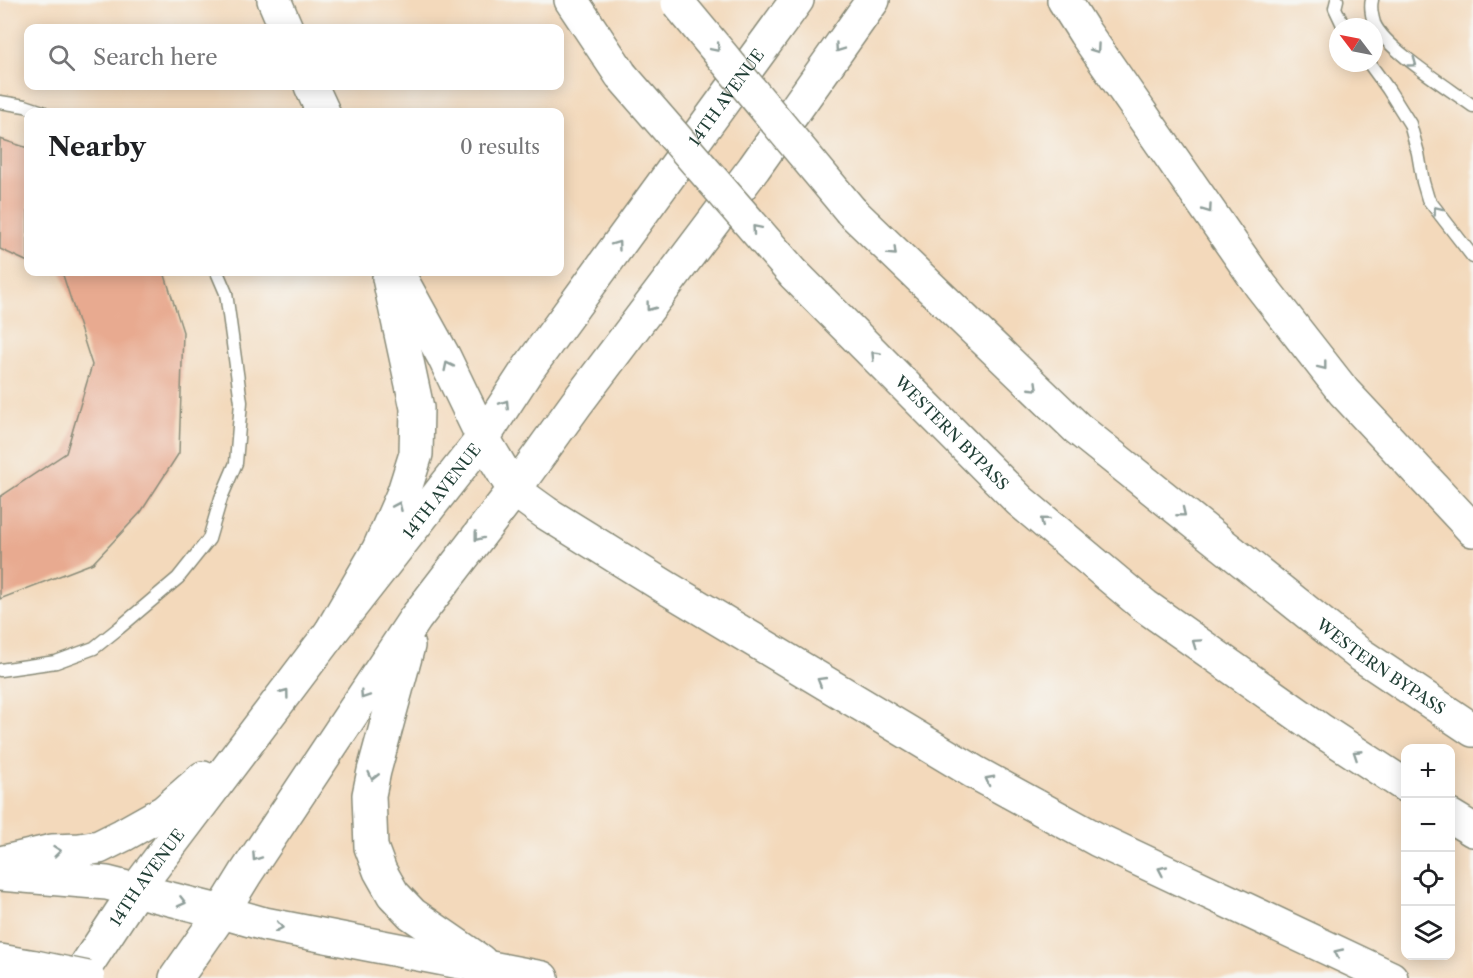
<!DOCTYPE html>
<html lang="en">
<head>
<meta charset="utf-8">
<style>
	:root { --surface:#fff; --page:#f6f6f6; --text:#202124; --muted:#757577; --line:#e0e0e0 }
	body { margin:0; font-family:"Libre Caslon Text",serif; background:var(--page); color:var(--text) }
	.controls { position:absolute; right:18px; bottom:18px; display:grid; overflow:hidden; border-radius:12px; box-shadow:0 3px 15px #0003 }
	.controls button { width:54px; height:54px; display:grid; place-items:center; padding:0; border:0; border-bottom:2px solid var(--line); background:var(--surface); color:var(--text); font:30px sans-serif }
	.compass { position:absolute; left:1329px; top:18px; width:54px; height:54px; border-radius:50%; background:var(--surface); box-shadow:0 3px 15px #0003; rotate:302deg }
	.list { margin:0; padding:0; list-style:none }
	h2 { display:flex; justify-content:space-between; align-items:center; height:78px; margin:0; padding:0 24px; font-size:26px }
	h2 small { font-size:20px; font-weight:400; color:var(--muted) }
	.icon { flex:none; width:33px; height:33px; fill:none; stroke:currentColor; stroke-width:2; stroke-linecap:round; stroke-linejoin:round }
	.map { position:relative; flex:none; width:1473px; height:978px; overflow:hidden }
	.search { position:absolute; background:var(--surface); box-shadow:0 3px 15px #0003; left:24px; top:24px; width:540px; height:66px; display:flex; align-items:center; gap:15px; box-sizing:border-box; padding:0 21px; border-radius:12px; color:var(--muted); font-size:22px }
	.panel { position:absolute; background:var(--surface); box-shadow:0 3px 15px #0003; left:24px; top:108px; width:540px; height:168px; border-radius:12px }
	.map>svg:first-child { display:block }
</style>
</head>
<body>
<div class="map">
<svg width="1473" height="978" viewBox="0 0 1473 978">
	<rect width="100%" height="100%" fill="#f6f6f2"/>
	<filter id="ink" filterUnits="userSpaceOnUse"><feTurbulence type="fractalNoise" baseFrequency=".0167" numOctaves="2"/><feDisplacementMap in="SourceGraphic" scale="12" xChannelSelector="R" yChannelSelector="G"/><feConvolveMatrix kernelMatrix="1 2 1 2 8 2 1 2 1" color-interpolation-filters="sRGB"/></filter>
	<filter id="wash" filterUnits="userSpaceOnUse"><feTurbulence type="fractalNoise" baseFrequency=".008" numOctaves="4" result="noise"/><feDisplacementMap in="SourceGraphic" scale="24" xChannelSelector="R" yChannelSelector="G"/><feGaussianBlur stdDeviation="1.35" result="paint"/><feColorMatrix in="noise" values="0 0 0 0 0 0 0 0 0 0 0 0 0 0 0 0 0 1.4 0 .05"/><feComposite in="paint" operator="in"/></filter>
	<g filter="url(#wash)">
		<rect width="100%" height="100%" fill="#f3d9bb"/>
		<g id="blocks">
			<g fill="#e8aa90">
				<path d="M0,139L28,148V262L0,249Z"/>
				<path d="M62,272H164L183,332L179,453L141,512L93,563L0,599V497L66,453L92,365Z"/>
			</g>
		</g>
	</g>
	<g filter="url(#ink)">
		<use href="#blocks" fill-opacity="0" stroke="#898b78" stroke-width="1.5"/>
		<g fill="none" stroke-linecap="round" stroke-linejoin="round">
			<defs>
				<g id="service">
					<path d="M1337,0L1335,8L1344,27"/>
					<path d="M1372,0C1370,7 1372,16 1374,23C1383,47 1450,89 1473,106"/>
					<path d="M1369,63L1388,89L1410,124L1418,153L1423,182L1428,199L1473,257"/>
					<path d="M0,102L25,106L43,112"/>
					<path d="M0,670L56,662L94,648L119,628L178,578L209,539L221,498L236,463L241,402L226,293L217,272"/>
				</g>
				<g id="secondary">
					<path d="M408,646L374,771L369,795L371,847L380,871L393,894L412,914L480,961"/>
					<path d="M0,863L52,851L80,850L99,847L123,835L164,812L203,778"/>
					<path d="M0,874L107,883L222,912L264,924L542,978"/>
					<path d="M0,961L35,967"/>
					<path id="s1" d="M78,978L136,890L331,632L483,438L528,369L797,0"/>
					<path d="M176,978L222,912L246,873L415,619L514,490L576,404L754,168L873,0"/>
				</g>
				<g id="motorway">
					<path d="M274,0L286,28"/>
					<path d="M571,0L621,75"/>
					<path d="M1064,0L1085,33L1261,286L1344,392L1473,530"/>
					<path d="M311,86L323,112"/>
					<path id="s2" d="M851,211L1077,428L1358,653L1473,730"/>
					<path d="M397,272L444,357L483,438L514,490L546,513L667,588L974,772L1098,840L1391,978"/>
					<path id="s3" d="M794,274L1020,501L1145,606L1319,729L1406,786"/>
					<path d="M331,632L379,549L404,492L416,454L417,408L389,278"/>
					<path d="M1450,816L1473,830"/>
				</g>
			</defs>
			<use href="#service" stroke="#898b78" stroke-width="15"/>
			<use href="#secondary" stroke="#898b78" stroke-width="36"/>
			<use href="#motorway" stroke="#898b78" stroke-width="36"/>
			<use href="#service" stroke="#fff" stroke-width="12"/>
			<use href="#secondary" stroke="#fff" stroke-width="33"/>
			<use href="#motorway" stroke="#fff" stroke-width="33"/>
			<defs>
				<path id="secondary-bridge" d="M35,967L88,978"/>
				<g id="motorway-bridge">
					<path d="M678,3L851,211"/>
					<path d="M621,75L794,274"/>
				</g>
			</defs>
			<use href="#secondary-bridge" stroke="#898b78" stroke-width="36" stroke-linecap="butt"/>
			<use href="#motorway-bridge" stroke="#898b78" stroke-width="36" stroke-linecap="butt"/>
			<use href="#secondary-bridge" stroke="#fff" stroke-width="33"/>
			<use href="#motorway-bridge" stroke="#fff" stroke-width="33"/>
		</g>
		<defs><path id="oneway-chevron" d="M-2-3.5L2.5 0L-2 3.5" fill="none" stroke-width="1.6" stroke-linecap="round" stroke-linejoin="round" transform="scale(1.5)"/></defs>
		<g stroke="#8f9e9a">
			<use href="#oneway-chevron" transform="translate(716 48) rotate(50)"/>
			<use href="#oneway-chevron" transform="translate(839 48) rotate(125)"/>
			<use href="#oneway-chevron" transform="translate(1096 49) rotate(55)"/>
			<use href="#oneway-chevron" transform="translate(1413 63) rotate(36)"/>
			<use href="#oneway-chevron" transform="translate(1208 209) rotate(55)"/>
			<use href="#oneway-chevron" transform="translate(1437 210) rotate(-128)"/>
			<use href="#oneway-chevron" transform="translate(756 229) rotate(-131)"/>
			<use href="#oneway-chevron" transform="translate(617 245) rotate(-54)"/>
			<use href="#oneway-chevron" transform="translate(893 252) rotate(44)"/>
			<use href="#oneway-chevron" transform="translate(650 307) rotate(127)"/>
			<use href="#oneway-chevron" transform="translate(875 355) rotate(-135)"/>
			<use href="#oneway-chevron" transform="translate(448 366) rotate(-116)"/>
			<use href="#oneway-chevron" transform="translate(1323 366) rotate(52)"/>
			<use href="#oneway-chevron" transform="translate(1034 387) rotate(44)"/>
			<use href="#oneway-chevron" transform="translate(505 404) rotate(-57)"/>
			<use href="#oneway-chevron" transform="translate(398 506) rotate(-66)"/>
			<use href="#oneway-chevron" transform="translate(1182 513) rotate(39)"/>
			<use href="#oneway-chevron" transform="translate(1044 521) rotate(-140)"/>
			<use href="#oneway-chevron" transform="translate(478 537) rotate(128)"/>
			<use href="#oneway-chevron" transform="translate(1196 643) rotate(-145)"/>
			<use href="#oneway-chevron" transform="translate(821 681) rotate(-149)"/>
			<use href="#oneway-chevron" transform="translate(285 693) rotate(-53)"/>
			<use href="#oneway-chevron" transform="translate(364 695) rotate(124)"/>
			<use href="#oneway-chevron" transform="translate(1357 754) rotate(-147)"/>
			<use href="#oneway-chevron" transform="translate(373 776) rotate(103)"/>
			<use href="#oneway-chevron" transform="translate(989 780) rotate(-152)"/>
			<use href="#oneway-chevron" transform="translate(57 851) rotate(-6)"/>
			<use href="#oneway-chevron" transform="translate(256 857) rotate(124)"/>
			<use href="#oneway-chevron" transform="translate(1162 870) rotate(-155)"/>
			<use href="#oneway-chevron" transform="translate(182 902) rotate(14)"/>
			<use href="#oneway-chevron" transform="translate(279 927) rotate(11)"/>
			<use href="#oneway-chevron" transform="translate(1338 953) rotate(-155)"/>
		</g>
	</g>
	<g text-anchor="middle" stroke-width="4.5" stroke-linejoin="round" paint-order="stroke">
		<g font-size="16" fill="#1f3d34" stroke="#f6f6f2">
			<text dy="6" stroke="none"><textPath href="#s1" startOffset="1094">14TH AVENUE</textPath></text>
			<text dy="6" stroke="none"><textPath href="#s3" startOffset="224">WESTERN BYPASS</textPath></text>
			<text dy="6" stroke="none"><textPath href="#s1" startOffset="608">14TH AVENUE</textPath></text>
			<text dy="6" stroke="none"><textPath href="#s2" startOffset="700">WESTERN BYPASS</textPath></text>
			<text dy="6" stroke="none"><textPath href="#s1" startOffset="122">14TH AVENUE</textPath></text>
		</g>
	</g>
</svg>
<div class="controls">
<button>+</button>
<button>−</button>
<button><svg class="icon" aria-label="locate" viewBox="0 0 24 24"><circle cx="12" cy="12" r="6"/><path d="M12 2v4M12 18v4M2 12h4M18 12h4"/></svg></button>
<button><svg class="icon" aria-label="layers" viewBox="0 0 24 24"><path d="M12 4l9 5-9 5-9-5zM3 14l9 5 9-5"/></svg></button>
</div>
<svg class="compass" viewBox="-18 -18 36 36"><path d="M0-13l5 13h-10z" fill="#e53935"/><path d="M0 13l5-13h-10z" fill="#757577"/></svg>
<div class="search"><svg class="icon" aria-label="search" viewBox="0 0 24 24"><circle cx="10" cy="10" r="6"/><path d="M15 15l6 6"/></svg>Search here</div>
<section class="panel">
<h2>Nearby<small>0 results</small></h2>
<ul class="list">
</ul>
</section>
</div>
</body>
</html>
